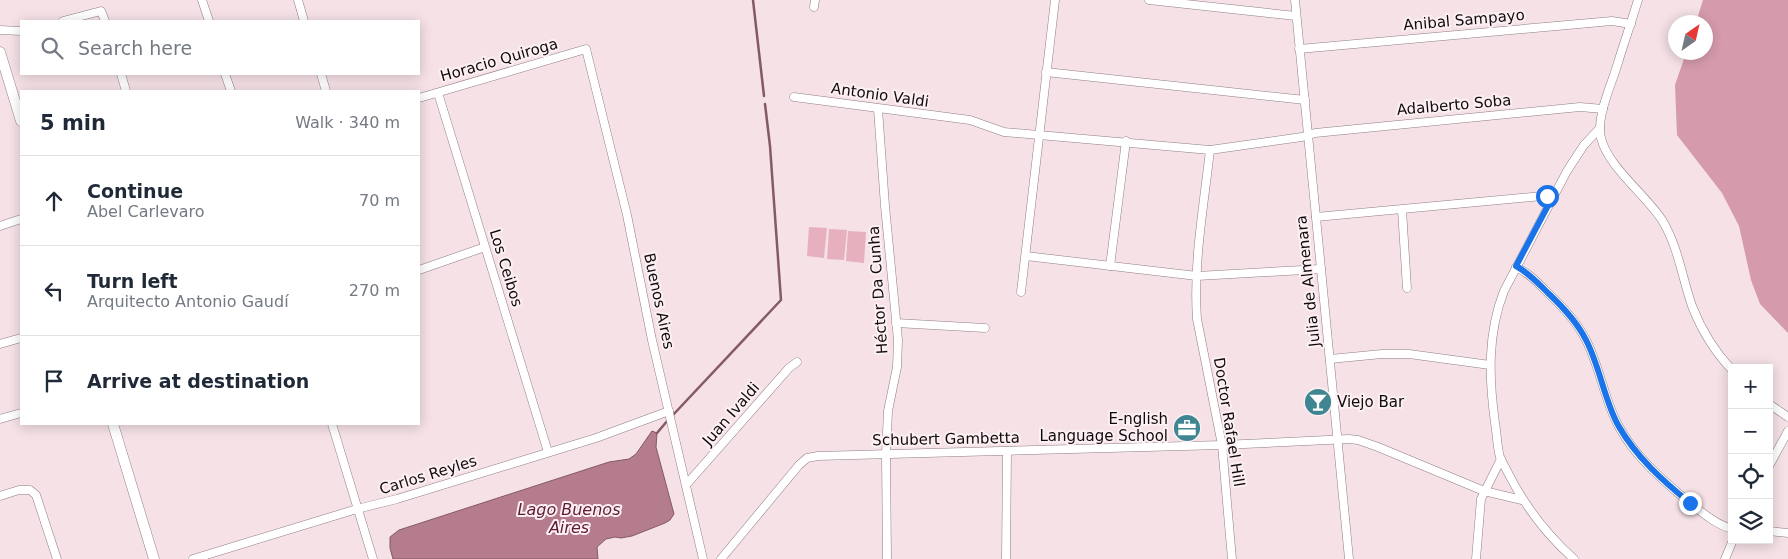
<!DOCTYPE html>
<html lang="en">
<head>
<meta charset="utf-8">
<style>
	:root { --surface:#fff; --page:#f6f6f7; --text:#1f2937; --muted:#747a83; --line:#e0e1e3 }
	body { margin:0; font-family:"DejaVu Sans",sans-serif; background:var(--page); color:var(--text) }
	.controls { position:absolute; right:15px; bottom:15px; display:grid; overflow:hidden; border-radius:0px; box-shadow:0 2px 12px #0003 }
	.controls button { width:45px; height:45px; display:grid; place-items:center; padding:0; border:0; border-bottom:1px solid var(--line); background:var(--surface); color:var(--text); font:25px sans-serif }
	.compass { position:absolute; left:1668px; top:15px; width:45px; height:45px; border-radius:50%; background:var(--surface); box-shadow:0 2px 12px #0003; rotate:34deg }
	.stop { position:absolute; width:15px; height:15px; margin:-11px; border:4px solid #1a73e8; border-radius:50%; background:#fff }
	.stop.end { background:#1a73e8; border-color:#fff; box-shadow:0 1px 5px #0008 }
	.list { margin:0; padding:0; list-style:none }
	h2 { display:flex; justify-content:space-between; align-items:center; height:65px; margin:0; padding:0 20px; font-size:21px }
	h2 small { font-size:16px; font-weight:400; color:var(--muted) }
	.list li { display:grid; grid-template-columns:32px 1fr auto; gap:15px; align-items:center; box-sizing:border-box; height:90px; padding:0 20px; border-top:1px solid var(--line) }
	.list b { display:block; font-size:19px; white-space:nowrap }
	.list p { margin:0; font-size:16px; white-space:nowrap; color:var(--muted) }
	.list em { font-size:16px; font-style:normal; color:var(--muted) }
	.icon { flex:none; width:28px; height:28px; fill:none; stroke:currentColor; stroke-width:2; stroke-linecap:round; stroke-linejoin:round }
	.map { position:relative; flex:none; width:1788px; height:559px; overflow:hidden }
	.search { position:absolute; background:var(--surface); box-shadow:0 2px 12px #0003; left:20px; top:20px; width:400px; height:55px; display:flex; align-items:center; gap:12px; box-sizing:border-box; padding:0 18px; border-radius:0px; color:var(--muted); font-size:19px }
	.panel { position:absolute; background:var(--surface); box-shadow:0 2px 12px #0003; left:20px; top:90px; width:400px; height:335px; border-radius:0px }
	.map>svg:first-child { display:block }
</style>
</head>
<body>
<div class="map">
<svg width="1788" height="559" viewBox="0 0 1788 559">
	<rect width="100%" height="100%" fill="#f5e1e6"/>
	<g fill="#e6b0be">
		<path d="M809,227L827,228L824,258L807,256Z"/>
		<path d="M829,229L847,230L844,260L827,259Z"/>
		<path d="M848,231L866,232L864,263L846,261Z"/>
	</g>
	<path fill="#d59aab" d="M1703,0H1788V333L1760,304L1751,280L1739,226L1722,193L1677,135L1675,85L1686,53L1706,52V22H1696Z"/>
	<path fill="#b47c8c" stroke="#835a66" d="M652,431L657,433L656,447L674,514L670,520L665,523L632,536L621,538L615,537L606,539L597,547L598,559H393L390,548V537L399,530L609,462L629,459L636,454Z"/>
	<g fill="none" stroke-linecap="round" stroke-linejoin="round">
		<g stroke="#835a66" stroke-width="2.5">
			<path d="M753,0L764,96"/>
			<path d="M672,416L781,300L770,146L765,104"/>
			<path d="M657,433L668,420"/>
		</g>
		<defs>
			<g id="street">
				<path d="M202,0L209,21"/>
				<path d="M298,0L304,21"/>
				<path d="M1149,0L1296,16"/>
				<path d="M1295,0L1349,559"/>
				<path d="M1638,0C1631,23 1623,46 1616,69C1610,88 1596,118 1601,138C1608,167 1646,195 1662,220C1678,246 1682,277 1692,306C1701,329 1715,352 1732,370"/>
				<path d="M814,7L815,0"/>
				<path d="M63,21L101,11L105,21"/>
				<path d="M0,30L21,31"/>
				<path d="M1299,49L1612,21L1631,24"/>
				<path d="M1046,72L1305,100"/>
				<path d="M121,74L126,91"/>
				<path d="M225,74L231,91"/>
				<path d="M321,74L326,91"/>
				<path d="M438,93L548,452"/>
				<path d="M794,97L970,120L1004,132L1210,150L1302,137L1315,133L1580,107L1603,109"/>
				<path d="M419,98L586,49L627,215L652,340L703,559"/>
				<path d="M878,109L885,206L898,340L897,367L888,411L886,454L887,559"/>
				<path d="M1210,150C1204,205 1193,263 1197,319L1222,445L1232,559"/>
				<path d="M1402,210L1407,288"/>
				<path d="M1316,217L1542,196L1552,198"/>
				<path d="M0,226L21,219"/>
				<path d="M1026,256L1197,276L1321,269"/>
				<path d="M1110,266L1126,141"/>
				<path d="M1516,267C1529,273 1538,283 1548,293C1563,307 1577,322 1586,340C1600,367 1604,399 1618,425C1634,455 1659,477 1684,498C1698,509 1714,524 1732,529"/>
				<path d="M419,270L485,247"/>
				<path d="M1021,292L1055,0"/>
				<path d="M896,323L985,328"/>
				<path d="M0,344L21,338"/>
				<path d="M1330,359L1382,354H1409L1490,365"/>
				<path d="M1769,404L1788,417"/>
				<path d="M0,419L21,413"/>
				<path d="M332,424L373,559"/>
				<path d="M1769,466L1788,431"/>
				<path d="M686,485L789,368L797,362"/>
				<path d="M0,496L19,490H30L36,495L57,559"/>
				<path d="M1769,531L1788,533"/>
				<path d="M193,559L357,509L397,499L596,438L669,411"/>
				<path d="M721,559L799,465L807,458L818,456L1222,445L1349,439L1358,440L1378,447L1484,491L1522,500"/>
				<path d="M1006,559L1007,451"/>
				<path d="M1476,559L1481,499L1501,459"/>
				<path d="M1574,559C1547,535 1523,503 1507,471C1505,467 1502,462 1500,457C1497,447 1497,434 1495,423C1489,379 1487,334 1504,291L1567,171L1584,145L1600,128"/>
				<path d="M1725,559L1733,540"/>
			</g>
			<g id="secondary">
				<path d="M0,52L21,121"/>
				<path d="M113,424L154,559"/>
			</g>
		</defs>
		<use href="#street" stroke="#907e83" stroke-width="9"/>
		<use href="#secondary" stroke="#907e83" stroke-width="11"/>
		<use href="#street" stroke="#fff" stroke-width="8"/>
		<use href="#secondary" stroke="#fff" stroke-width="10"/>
	</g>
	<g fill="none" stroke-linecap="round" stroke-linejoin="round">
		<path stroke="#1a73e8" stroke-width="6" d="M1547,196L1552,198L1516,266C1529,273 1538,283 1548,293C1563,307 1577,322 1586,340C1600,367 1604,399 1618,425C1636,457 1663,481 1690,503"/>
	</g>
	<defs>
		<symbol id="bar-disc" viewBox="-11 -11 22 22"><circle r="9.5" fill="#408692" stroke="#fdf0f3"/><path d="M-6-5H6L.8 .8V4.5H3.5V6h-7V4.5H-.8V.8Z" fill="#fff"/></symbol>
		<symbol id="office-disc" viewBox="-11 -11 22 22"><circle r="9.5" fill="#408692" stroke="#fdf0f3"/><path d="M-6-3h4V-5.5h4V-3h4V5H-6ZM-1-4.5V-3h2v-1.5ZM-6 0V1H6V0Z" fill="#fff"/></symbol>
	</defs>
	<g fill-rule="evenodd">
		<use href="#bar-disc" x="1302" y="386" width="32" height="32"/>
		<use href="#office-disc" x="1171" y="412" width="32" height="32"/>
	</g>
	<g text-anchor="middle" stroke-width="4" stroke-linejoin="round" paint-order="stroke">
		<g font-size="15" fill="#100a0c" stroke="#fdf0f3">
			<text transform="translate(1464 20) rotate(-5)" y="5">Anibal Sampayo</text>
			<text transform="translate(499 60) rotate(-16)" y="5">Horacio Quiroga</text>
			<text transform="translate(880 95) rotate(8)" y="5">Antonio Valdi</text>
			<text transform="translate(1454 105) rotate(-5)" y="5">Adalberto Soba</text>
			<text transform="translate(506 268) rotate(73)" y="5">Los Ceibos</text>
			<text transform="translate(1308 281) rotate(-96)" y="5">Julia de Almenara</text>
			<text transform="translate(878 290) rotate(-94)" y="5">Héctor Da Cunha</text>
			<text transform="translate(659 301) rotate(78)" y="5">Buenos Aires</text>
			<text transform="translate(731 414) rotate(-49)" y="5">Juan Ivaldi</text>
			<text transform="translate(1229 422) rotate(81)" y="5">Doctor Rafael Hill</text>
			<text transform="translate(946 439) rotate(-1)" y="5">Schubert Gambetta</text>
			<text transform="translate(428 475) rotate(-17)" y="5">Carlos Reyles</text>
		</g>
		<g font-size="15" fill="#100a0c" stroke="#fdf0f3" text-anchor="start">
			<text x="1337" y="407">Viejo Bar</text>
			<text x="1168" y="424" text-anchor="end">E-nglish<tspan x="1168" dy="17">Language School</tspan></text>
		</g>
		<g font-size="16" font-style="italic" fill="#5f1a35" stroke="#fdf0f3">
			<text x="569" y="515">Lago Buenos<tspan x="569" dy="18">Aires</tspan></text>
		</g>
	</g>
</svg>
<div class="controls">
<button>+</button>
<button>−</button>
<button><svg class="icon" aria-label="locate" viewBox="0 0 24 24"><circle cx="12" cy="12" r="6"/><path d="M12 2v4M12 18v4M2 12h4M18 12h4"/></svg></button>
<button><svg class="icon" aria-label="layers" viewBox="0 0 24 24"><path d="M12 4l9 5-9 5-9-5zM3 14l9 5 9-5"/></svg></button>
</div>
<svg class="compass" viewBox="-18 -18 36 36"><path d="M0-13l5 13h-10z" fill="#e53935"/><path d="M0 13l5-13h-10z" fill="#747a83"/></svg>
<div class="stop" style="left:1547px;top:196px"></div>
<div class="stop end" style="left:1690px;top:503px"></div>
<div class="search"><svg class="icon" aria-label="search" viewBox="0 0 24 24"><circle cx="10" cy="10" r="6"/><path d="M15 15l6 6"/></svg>Search here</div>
<section class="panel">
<h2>5 min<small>Walk · 340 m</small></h2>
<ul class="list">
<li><svg class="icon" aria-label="ahead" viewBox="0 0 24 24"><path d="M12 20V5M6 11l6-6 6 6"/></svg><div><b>Continue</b><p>Abel Carlevaro</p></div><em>70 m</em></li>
<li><svg class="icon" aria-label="left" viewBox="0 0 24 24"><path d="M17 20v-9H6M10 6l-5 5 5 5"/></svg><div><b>Turn left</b><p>Arquitecto Antonio Gaudí</p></div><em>270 m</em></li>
<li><svg class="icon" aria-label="arrive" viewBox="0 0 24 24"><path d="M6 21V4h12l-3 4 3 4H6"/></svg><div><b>Arrive at destination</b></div></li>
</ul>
</section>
</div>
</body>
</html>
